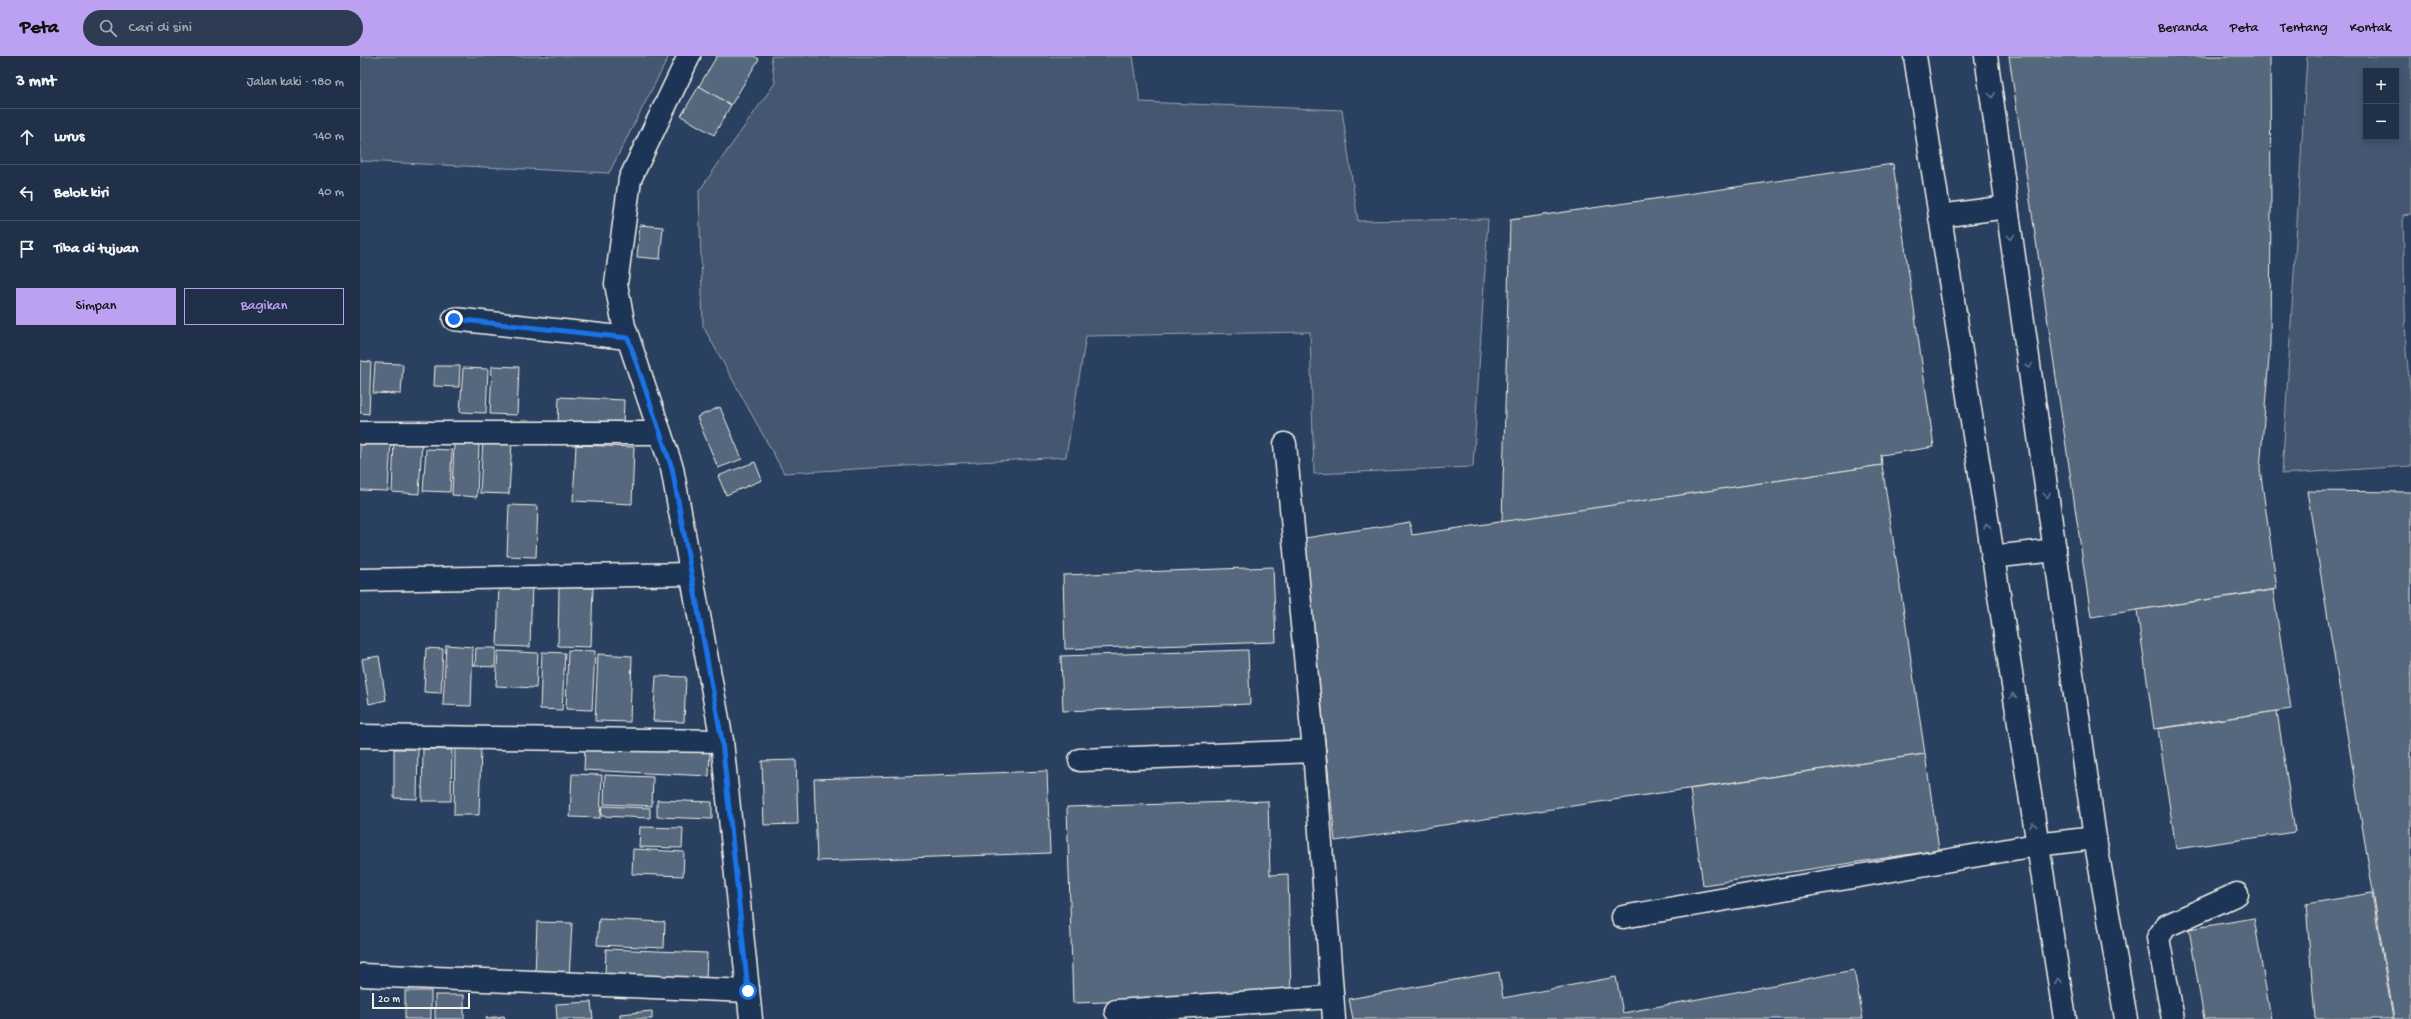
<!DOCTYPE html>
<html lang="id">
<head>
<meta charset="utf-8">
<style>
	:root { --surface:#203048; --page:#2d3c52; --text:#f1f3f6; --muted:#a2a9b4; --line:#3d4b60; --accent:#bca0f2 }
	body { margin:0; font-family:"Gochi Hand",sans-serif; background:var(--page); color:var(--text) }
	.controls { position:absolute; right:12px; top:12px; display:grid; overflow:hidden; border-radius:0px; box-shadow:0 2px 6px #0003 }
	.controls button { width:36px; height:36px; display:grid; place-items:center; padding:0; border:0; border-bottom:1px solid var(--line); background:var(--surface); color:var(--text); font:20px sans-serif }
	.scale { position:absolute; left:12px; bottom:10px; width:98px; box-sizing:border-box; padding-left:4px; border:2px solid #f4f1e8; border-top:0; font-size:11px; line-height:14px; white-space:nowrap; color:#f4f1e8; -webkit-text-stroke:3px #1d3557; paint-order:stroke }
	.stop { position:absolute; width:12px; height:12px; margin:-9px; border:3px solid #1a73e8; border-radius:50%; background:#fff }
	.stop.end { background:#1a73e8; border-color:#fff; box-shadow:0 1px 4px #0008 }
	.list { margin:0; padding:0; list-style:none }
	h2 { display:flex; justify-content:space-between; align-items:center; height:52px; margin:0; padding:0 16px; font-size:17px }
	h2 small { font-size:13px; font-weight:400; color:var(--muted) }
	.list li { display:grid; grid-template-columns:26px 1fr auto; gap:12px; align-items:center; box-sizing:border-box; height:56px; padding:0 16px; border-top:1px solid var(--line) }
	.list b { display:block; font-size:15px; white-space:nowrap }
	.list em { font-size:13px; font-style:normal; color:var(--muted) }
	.actions { display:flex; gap:8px; padding:12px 16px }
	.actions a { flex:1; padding:9px 0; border:1px solid var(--accent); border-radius:0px; text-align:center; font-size:14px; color:var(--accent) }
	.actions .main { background:var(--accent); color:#111 }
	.icon { flex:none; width:22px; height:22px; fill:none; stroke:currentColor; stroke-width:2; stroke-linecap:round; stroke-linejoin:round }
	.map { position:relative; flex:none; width:2051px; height:963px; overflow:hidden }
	header { display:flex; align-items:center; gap:24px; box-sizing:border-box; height:56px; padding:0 20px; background:var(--accent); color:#111 }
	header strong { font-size:19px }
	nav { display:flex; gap:22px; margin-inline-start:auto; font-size:14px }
	.search { width:280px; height:36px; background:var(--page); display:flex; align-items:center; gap:10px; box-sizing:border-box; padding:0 14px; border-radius:22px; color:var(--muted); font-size:15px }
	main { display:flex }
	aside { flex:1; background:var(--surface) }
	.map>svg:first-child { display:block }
</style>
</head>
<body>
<header>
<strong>Peta</strong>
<div class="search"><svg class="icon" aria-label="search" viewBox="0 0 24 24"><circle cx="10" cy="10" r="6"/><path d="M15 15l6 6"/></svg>Cari di sini</div>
<nav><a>Beranda</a><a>Peta</a><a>Tentang</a><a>Kontak</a></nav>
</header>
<main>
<aside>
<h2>3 mnt<small>Jalan kaki · 180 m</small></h2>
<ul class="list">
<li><svg class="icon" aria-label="ahead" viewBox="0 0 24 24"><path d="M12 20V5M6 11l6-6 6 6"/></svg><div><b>Lurus</b></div><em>140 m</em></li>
<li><svg class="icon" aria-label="left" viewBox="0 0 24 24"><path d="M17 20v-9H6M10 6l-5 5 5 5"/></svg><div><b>Belok kiri</b></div><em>40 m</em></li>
<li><svg class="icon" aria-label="arrive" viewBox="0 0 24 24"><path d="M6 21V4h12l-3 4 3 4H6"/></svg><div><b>Tiba di tujuan</b></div></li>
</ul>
<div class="actions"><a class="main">Simpan</a><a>Bagikan</a></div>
</aside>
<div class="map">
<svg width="2051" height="963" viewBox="0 0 2051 963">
	<rect width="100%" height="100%" fill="#2a4060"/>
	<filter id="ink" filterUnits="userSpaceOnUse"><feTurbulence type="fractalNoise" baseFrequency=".025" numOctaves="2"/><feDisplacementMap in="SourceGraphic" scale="8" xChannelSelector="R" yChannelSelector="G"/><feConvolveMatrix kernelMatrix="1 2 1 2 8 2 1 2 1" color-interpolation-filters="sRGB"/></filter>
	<g filter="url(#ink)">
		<g fill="#445771" stroke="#9ca4ac" fill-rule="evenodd">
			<path d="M0,0H309L249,117L0,105Z"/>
			<path d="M411,0H773L780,46L982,54L998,165L1128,163L1113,411L954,418L950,276L726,280L706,401L424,417L343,270L339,135L415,27Z"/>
			<path d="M1947,0H2051V158L2043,159L2046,295L2051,340V410L1922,418ZM2006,15H2036V81H2006Z"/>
		</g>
		<g fill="#56677d" stroke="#f4f1e8">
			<path d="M357,0H394L399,3L371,49L339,30Z"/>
			<path d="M1649,0H1910L1911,151L1910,289L1900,413L1917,533L1731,561Z"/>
			<path d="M339,30L371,49L354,79L321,60Z"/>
			<path d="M1533,108L1574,391L1521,399L1522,409L1142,466L1150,164Z"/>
			<path d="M280,169L303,171L300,203L277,201Z"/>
			<path d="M0,305L11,306L9,358L0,357Z"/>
			<path d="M15,307L43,308L41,338L13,337Z"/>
			<path d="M75,310H100L99,331L74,330Z"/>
			<path d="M132,310L159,311L157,359L130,358Z"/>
			<path d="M103,312L128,313L126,357L100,356Z"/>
			<path d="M199,341L264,344L263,371L198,369Z"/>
			<path d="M360,351L382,403L358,412L337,361Z"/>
			<path d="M34,382L62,383L59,438L32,436Z"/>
			<path d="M0,384L31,385L28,435L0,434Z"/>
			<path d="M123,384L152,385L149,438L120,437Z"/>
			<path d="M94,387L119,388L117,441L92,439Z"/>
			<path d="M216,389L274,391L272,448L213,445Z"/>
			<path d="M66,393L92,394L90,436L63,435Z"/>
			<path d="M395,406L402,424L366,439L358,420Z"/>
			<path d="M1522,409L1565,698L975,785L945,482L1050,466L1052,479Z"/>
			<path d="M1947,435L2051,436V963H2034Z"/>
			<path d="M149,449L178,450L176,501L147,500Z"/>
			<path d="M913,511L916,586L705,593L703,519Z"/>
			<path d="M139,525L172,526L170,591L137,590Z"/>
			<path d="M199,531L233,532L231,591L198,590Z"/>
			<path d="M1913,534L1931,653L1794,673L1777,554Z"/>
			<path d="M86,589L113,591L111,650L83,649Z"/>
			<path d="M66,592L83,593L81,637L64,636Z"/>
			<path d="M116,592H136L135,611L115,610Z"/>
			<path d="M208,594L235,595L232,654L206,653Z"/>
			<path d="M888,594L890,648L703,655L701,600Z"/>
			<path d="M138,595L178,597L176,632L136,630Z"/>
			<path d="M182,596L205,597L202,654L180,653Z"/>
			<path d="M238,598L272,600L270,666L235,665Z"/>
			<path d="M19,600L26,644L9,648L2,603Z"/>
			<path d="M296,620L326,621L324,666L293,665Z"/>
			<path d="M1917,655L1935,776L1816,793L1798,673Z"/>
			<path d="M225,689L350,694L349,720L224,714Z"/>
			<path d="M95,691H121L119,759H94Z"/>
			<path d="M34,693H58L57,743L34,742Z"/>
			<path d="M63,693L92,694L91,745H62Z"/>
			<path d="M1565,698L1579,794L1343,829L1330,733Z"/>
			<path d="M436,704L438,768L404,769L402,705Z"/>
			<path d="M687,715L690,797L457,805L454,723Z"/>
			<path d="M212,718L242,719L240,762L210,761Z"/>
			<path d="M245,719L293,721L292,750L244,748Z"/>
			<path d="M297,744L352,746V763L297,761Z"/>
			<path d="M908,745L910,819L928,818L931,940L713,947L707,751Z"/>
			<path d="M242,750L290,752V762L241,760Z"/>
			<path d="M280,771L323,772L322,792L279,791Z"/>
			<path d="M273,793L324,796L323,820L272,818Z"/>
			<path d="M2012,837L2033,963H1955L1946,848Z"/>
			<path d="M1894,862L1911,963H1844L1829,873Z"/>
			<path d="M239,863L305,866L304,892L237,889Z"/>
			<path d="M177,866L212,867L209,922L175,921Z"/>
			<path d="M246,893L347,897L346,923L245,919Z"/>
			<path d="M1494,914L1503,963H993L989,943L1139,916L1143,942L1256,921L1263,957Z"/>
			<rect x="45" y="935" width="26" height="28"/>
			<rect x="75" y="939" width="29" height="24"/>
			<path d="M231,946L233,963H197L196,948Z"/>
			<path d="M292,955V963H260V958Z"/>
			<path d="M144,960L145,963H126V962Z"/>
		</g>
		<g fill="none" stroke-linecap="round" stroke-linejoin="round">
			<defs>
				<g id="minor">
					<path d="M329,0L270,123L256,228L264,270L312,412L362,685L391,963"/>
					<path d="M1555,0L1705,963"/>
					<path d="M1626,0L1735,782L1766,963"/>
					<path d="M1580,160L1647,151"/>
					<path d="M94,263L268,282"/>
					<path d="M0,377H300"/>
					<path d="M925,388L954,695L974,963"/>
					<path d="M1632,501L1695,494"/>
					<path d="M0,524L331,518"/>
					<path d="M0,680L362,685"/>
					<path d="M720,704L954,695"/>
					<path d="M1263,861L1676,789L1735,782"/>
					<path d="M2,919L388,935"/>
					<path d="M756,955L972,941"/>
					<path d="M1813,963L1798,882L1806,870L1877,838"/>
				</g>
			</defs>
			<use href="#minor" stroke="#f4f1e8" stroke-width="25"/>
			<use href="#minor" stroke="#1d3557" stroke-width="22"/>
		</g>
		<defs><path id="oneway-chevron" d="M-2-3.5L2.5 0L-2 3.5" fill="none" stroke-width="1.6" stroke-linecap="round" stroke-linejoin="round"/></defs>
		<g stroke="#68778a">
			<use href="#oneway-chevron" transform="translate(1632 39) rotate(82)"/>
			<use href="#oneway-chevron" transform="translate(1651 181) rotate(82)"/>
			<use href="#oneway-chevron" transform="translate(1669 310) rotate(82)"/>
			<use href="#oneway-chevron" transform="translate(1687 439) rotate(82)"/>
			<use href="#oneway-chevron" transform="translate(1627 470) rotate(-99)"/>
			<use href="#oneway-chevron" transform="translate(1653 640) rotate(-99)"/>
			<use href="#oneway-chevron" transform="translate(1673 769) rotate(-99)"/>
			<use href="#oneway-chevron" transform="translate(1698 925) rotate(-99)"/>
		</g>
	</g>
	<g fill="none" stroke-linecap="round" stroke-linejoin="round" filter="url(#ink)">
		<path stroke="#1a73e8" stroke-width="5" d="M94,263L268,282L312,412L362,685L388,935"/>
	</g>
</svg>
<div class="controls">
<button>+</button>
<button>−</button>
</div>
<div class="scale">20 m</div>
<div class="stop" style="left:388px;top:935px"></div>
<div class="stop end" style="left:94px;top:263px"></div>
</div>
</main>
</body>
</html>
